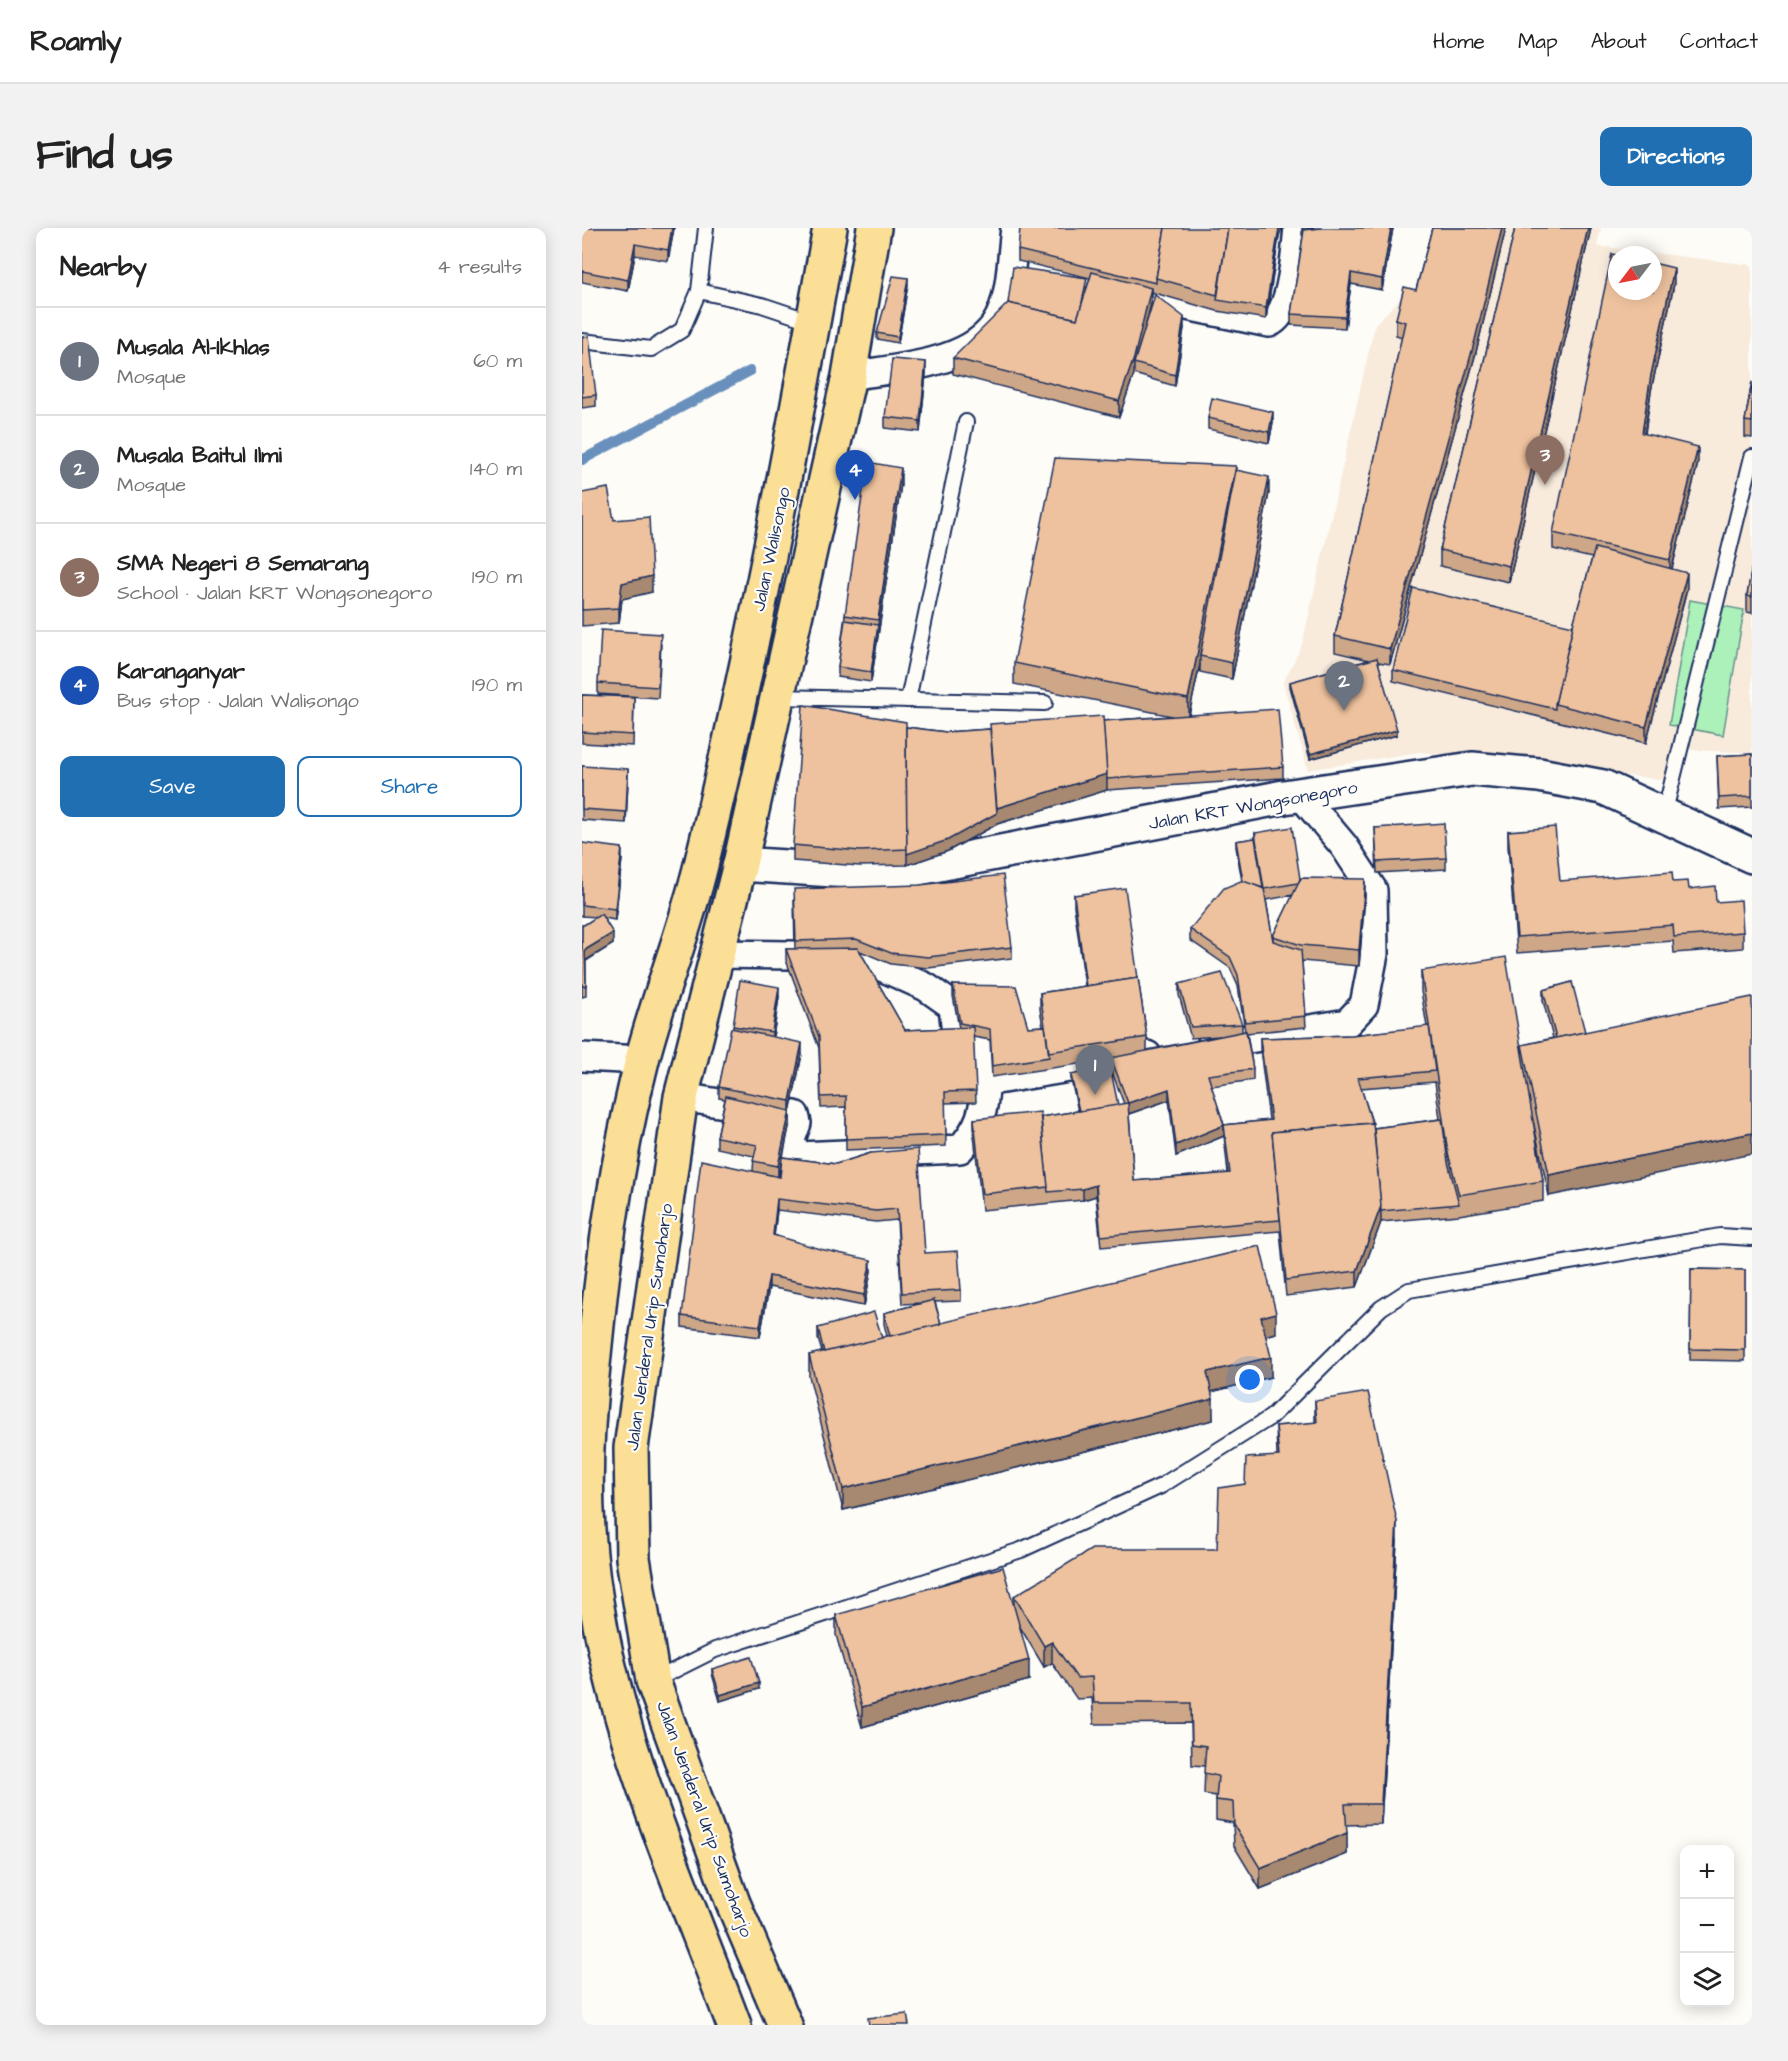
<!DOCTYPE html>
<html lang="en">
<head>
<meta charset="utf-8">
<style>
	:root { --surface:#fff; --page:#f2f2f2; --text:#222; --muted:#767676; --line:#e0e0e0; --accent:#1f6fb2 }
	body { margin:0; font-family:"Architects Daughter",sans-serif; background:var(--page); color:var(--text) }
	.controls { position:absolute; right:18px; bottom:18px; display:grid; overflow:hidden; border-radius:12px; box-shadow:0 3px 15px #0003 }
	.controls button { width:54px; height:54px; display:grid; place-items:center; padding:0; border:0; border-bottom:2px solid var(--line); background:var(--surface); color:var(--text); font:30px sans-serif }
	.compass { position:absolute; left:1026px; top:18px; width:54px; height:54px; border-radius:50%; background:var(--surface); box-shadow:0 3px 15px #0003; rotate:238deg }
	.you { position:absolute; left:668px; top:1152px; width:21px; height:21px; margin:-15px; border:4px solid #fff; border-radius:50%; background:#1a73e8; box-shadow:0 0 0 9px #1a73e833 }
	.badge { display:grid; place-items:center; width:39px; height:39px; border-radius:50%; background:var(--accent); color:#fff; font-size:20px; font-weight:700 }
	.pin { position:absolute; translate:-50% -50px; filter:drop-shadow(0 2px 3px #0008) }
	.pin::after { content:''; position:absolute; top:32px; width:21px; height:18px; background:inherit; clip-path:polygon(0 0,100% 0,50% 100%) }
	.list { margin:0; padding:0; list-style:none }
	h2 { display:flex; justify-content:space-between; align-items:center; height:78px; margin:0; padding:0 24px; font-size:26px }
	h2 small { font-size:20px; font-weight:400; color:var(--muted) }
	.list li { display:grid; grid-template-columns:39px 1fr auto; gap:18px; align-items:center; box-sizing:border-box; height:108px; padding:0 24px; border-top:2px solid var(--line) }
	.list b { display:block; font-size:22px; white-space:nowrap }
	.list p { margin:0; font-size:20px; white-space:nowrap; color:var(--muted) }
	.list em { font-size:20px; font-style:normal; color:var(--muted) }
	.actions { display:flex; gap:12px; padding:18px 24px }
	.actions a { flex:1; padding:14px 0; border:2px solid var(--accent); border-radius:12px; text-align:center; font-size:21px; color:var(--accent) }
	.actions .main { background:var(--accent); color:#fff }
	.icon { flex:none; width:33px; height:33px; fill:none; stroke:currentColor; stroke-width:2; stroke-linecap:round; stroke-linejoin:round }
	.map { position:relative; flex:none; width:1170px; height:1797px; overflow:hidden; border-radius:12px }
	header { display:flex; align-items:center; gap:36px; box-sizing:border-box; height:84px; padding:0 30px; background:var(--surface); border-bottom:2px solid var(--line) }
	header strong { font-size:28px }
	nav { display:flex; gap:33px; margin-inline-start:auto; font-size:21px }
	.intro { display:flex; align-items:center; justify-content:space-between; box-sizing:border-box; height:144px; padding:0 36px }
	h1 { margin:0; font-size:42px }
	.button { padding:15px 27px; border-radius:12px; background:var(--accent); color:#fff; font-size:21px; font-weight:700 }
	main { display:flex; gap:36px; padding:0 36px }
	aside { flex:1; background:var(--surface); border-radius:12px; box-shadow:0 3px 15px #0003 }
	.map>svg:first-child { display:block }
</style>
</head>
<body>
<header>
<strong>Roamly</strong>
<nav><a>Home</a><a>Map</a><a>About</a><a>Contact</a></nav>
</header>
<div class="intro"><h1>Find us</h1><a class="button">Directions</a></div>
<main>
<aside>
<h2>Nearby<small>4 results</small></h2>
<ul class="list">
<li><span class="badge" style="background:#6b7280">1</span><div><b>Musala Al-Ikhlas</b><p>Mosque</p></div><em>60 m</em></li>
<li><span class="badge" style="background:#6b7280">2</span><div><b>Musala Baitul Ilmi</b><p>Mosque</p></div><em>140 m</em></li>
<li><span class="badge" style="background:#8d6e63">3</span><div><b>SMA Negeri 8 Semarang</b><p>School · Jalan KRT Wongsonegoro</p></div><em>190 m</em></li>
<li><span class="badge" style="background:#1a4fb4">4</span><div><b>Karanganyar</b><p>Bus stop · Jalan Walisongo</p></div><em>190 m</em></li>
</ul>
<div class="actions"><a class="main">Save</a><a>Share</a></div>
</aside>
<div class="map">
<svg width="1170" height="1797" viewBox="0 0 1170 1797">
	<rect width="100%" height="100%" fill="#fdfcf7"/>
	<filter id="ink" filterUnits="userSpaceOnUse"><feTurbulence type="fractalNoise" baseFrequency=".0167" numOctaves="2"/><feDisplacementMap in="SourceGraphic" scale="12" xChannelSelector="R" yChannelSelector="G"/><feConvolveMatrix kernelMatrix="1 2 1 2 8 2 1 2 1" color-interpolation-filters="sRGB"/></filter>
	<g filter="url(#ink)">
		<path fill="#f8ebdc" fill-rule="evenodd" d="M850,0H1019L1015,18L1170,37V525L1094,521L1083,552L838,524L726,542L701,455L720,417L793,96L816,73L831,72ZM1035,27H1071V63H1035Z"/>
		<path fill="#acf0ba" stroke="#64908c" stroke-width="1.5" d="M1108,372L1162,382L1141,507L1087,497Z"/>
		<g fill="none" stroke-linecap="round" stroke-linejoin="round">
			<path stroke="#6990bc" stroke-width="10" d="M0,232L168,143"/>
			<defs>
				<g id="lane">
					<path d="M124,0L117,63L180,77L231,94"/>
					<path d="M0,113L69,121L100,102L117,63"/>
					<path d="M195,469L463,475"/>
					<path d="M326,472L384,194"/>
					<path d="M1082,587L1170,229"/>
					<path d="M71,1453L133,1422L439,1322L579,1258L689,1189L799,1080L827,1062L1138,1008L1170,1010"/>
				</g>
				<g id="street">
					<path d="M532,63L687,95C711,86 713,24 716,0"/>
					<path d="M267,148C313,140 393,137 417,90C430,63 429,30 433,0"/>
					<path d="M133,726L275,728L344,759L371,778L374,806L399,813L403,854"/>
					<path d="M629,817L765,795L782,777L792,726L791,662L762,618L719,567"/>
					<path d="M0,829L60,832"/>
					<path d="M99,869L213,887L215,895L208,914L217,928L378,921C398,899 403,882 403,854L565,827"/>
				</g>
				<path id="secondary" d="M158,636L267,643L331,641L702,569L890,541L957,547L1021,559L1170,628"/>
				<g id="highway">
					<path d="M152,1797C92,1637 16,1473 6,1301C1,1232 8,1165 15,1097C24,1007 38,919 60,832C77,766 103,703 119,637C171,426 210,213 248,0"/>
					<path d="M203,1797L151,1675L71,1453L51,1330L49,1220L99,869L158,636L267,148L292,0"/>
				</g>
			</defs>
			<use href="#lane" stroke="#1b2f5e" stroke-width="18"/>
			<use href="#street" stroke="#1b2f5e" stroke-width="32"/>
			<use href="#secondary" stroke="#1b2f5e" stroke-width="38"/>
			<use href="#highway" stroke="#1b2f5e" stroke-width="38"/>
			<use href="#lane" stroke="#fdfcf7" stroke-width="14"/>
			<use href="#street" stroke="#fdfcf7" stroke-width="27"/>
			<use href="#secondary" stroke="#fdfcf7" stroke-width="33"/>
			<use href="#highway" stroke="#fbdf96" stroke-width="33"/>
		</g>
		<g fill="#cda788" stroke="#1b2f5e" stroke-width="1.5" fill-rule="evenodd">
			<path d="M0,0H92L86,33L53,27L46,63L0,54Z"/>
			<path d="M811,0L800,62L769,56L763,100L709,97V86L721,8L720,7V2Z"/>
			<path d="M850,0H924L893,128L808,436L796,434L815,507L728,531L708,459V454L787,432L753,424V408L820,109L814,107V91L834,62Z"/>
			<path d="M933,0H1009L927,354L858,338V322Z"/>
			<path d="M697,8L684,91L635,83L569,64V76L563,97L602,100L593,158L552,146L537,189L371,146V130L505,59L508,50L436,33V22Z"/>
			<path d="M326,56L316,115L295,111V105Z"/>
			<path d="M1092,56L1069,163L1063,206L1116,235L1090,341L1105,361L1064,515L811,453V442L991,398L1010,330L971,321V305Z"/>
			<path d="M0,109L14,167V178L0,180Z"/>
			<path d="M344,145L338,204L303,200V189Z"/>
			<path d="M1170,154V210L1163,209V193Z"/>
			<path d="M626,190L691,194L687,215L626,201Z"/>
			<path d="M654,242L687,265L650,451L618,444V436L607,487L701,539V550L525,562L415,596L366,623L325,637L278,638L211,633V617L324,499L364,504L590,488L432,456V435Z"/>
			<path d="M319,256L289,454L256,449V439L263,387Z"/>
			<path d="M0,265L32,292L70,364L40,371L37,395L0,398Z"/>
			<path d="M1170,338V385L1165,384V368Z"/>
			<path d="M79,417L76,470L16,466V455Z"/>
			<path d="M0,467L52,469L51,518L0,515Z"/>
			<path d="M1170,526V579L1137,581L1135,528Z"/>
			<path d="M0,538L46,552L44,595L0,592Z"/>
			<path d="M793,600L864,630V641L795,645Z"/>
			<path d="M926,603L978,653L1107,661L1134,674L1161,704V720L1092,725L1091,713L935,725L926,619Z"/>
			<path d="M673,605L718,651L783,667L777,738L720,733L724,799L665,805L671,841V852L629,858L642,897L687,892L678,821V810L770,807L845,799L839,763V743L940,824V817L971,810L961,773V762L990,754L967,968L951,892L961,953V973L877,987L799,994L775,1059L704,1068L698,1003L519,1019L514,968L501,972L400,982L392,907V891L459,889L496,883L489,852V847L536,877L542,876L529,841V831L410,849L408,812L391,809L394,874L363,875L364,918L264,922V879L239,880L237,820L204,732V721H213L212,672L430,719V730L346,740L309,736L278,723L323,802L377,800L371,768V757L446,799L461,798L458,781V765L503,758L492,678V667L556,750L565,809V822L638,808L609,810L597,767V756L660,796V804L663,803L656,758L648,740L608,712V701L660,653L654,619V613L673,610ZM711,667L691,708V713L684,672ZM853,854L858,891L792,900L779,860ZM587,872L594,928L642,908L646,945L552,953L547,886Z"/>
			<path d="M0,615L40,631L33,692L22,690L31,716L4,733V768L0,769V697H2L15,689L0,688Z"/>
			<path d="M197,769L191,809L220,826L208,884V894L201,929L254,936L289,925L343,1025L379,1062V1073L353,1074L359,1096L694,1105L684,1108L689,1149L629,1164L631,1192L261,1282L227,1148V1127L240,1124L236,1111V1100L300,1110L305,1108L302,1096V1085L340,1075L320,1076L315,992L294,994L195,982L192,1007L289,1043L282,1078L187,1059L178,1109L100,1099V1088L171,943L172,928L135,920V909L143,871L137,870V859L151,798ZM200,933L198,949L196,948Z"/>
			<path d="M1109,1041L1163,1042V1133L1108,1132Z"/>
			<path d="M733,1173L815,1313L799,1596L764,1597L765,1626L678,1661L652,1618L651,1595L634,1592V1568L622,1566L623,1538L610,1537L609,1495L512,1496L510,1470L495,1471L470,1435L462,1439L438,1399L447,1452L280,1499L254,1407V1387L432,1378V1368L635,1321L663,1256L695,1228L694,1198L733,1195Z"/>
			<path d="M130,1441L177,1461L138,1473L130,1446Z"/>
		</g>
		<g fill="#a7886f" stroke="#1b2f5e" stroke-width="1.5">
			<path d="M90,0H92L86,33V22Z"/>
			<path d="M697,0H700L697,8L684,91V80Z"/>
			<path d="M809,0H811L800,62V51Z"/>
			<path d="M920,0H924L893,128L808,436V421Z"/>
			<path d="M1006,0H1009L927,354V338Z"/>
			<path d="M53,16V27L46,63V52Z"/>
			<path d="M1092,40V56L1069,163L1060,221V205L1069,147Z"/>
			<path d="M769,45V56L763,100V89Z"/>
			<path d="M326,50V56L316,115V109Z"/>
			<path d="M569,60V76L554,135H552V146L537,189V173Z"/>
			<path d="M602,89V100L593,158V147Z"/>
			<path d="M344,134V145L338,204V193Z"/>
			<path d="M691,184V194L687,215V204Z"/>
			<path d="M1116,219V235L1088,348V332Z"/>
			<path d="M654,238V258L618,428V436L606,491V471Z"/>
			<path d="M319,240V256L289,454V444Z"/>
			<path d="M687,249V265L650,451V435Z"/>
			<path d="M1105,345V361L1064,515V499Z"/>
			<path d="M70,348V364L40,371L37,395V380L40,355Z"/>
			<path d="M815,502V507L728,531V526Z"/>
			<path d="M46,541V552L44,595V584Z"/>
			<path d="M525,546V562L415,596L366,623L325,637V626L415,580Z"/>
			<path d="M40,620V631L33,692V681Z"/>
			<path d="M783,651V667L777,738V722Z"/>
			<path d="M31,705V716L3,733V722Z"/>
			<path d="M197,759V769L190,815V804Z"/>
			<path d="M220,815V826L208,884V873Z"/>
			<path d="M587,861V872L546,886V875Z"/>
			<path d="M208,883V894L196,949V938Z"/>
			<path d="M642,897V908L594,928V917Z"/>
			<path d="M1170,905V926L967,968V947Z"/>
			<path d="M514,957V968L501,972V961Z"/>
			<path d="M195,971V982L191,1018V1007Z"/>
			<path d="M799,978V994L775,1059V1043Z"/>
			<path d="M289,1032V1043L282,1078V1067Z"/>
			<path d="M187,1048V1059L178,1109V1098Z"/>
			<path d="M694,1085V1105L679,1109V1089Z"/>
			<path d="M689,1129V1149L625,1165V1144Z"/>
			<path d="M631,1171V1192L261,1282V1261Z"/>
			<path d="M815,1293V1313L799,1596V1576Z"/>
			<path d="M470,1414V1435L462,1439V1418Z"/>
			<path d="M447,1432V1452L280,1499V1479Z"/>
			<path d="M177,1455V1461L138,1473V1467Z"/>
			<path d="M765,1605V1626L678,1661V1640Z"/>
		</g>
		<g fill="#eec29e" stroke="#1b2f5e" stroke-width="1.5" fill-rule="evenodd">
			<path d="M0,0H90L86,22L53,16L46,52L0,43Z"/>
			<path d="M438,0H583L574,50V55L436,22Z"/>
			<path d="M583,0H646L635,67L574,50Z"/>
			<path d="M646,0H697L684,80L635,72Z"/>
			<path d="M720,0H739L722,2H720Z"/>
			<path d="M739,0H809L800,51L769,45L763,89L709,86L722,2Z"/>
			<path d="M850,0H920L893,112L808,421L753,408L823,94L814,91L822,59L834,62Z"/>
			<path d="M933,0H1006L927,338L858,322Z"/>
			<path d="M1030,26L1035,27V63H1071V35L1092,40L1069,147L1060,205L1116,219L1088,332L971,305Z"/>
			<path d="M431,39L505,50L499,79L495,91L426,75Z"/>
			<path d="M510,44L569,60L552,130L537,173L371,130L426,75L495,91Z"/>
			<path d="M311,48L326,50L316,109L295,105Z"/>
			<path d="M573,67L602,89L593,147L552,135Z"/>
			<path d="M7,108L14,167L0,169V109Z"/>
			<path d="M310,131L344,134L338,193L303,189Z"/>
			<path d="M1170,154V194L1163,193Z"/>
			<path d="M630,170L691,184L687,204L626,190Z"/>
			<path d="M473,230L654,238L606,471L432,435Z"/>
			<path d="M285,234L319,240L296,392L263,387Z"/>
			<path d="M654,242L687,249L650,435L618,428Z"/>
			<path d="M26,260L32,292L67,289L70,348L40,355L37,380L0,382V265Z"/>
			<path d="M1013,320L1105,345L1064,499L973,476L992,393Z"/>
			<path d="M1170,338V369L1165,368Z"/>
			<path d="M831,360L991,398L973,476V481L811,442Z"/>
			<path d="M263,392L296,397L289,444L256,439Z"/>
			<path d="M19,402L79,406L76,459L16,455Z"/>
			<path d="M795,430L815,502L728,526L708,454Z"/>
			<path d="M0,467L52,469L51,507L0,504Z"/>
			<path d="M221,477L324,494L325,621L278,623L211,617Z"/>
			<path d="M696,481L701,539L525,551L521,493Z"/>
			<path d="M521,488L525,546L415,580L408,496Z"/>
			<path d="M324,499L364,504L408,501L415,585L366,612L325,626Z"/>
			<path d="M1170,526V568L1137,570L1135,528Z"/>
			<path d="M0,538L46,541L44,584L0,581Z"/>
			<path d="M862,595L864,630L795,634L793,600Z"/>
			<path d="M710,599L718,651L716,655L682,661L691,713L719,722L724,788L663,794L656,747L648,729L608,701L642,660L661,652L682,661L673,605Z"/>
			<path d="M973,599L978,653L1090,644L1091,654L1106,653L1107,661L1133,658L1134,674L1159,672L1161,704L1092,709L1091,697L935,709L926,603Z"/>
			<path d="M673,610L681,660L661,653L654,613Z"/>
			<path d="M0,615L40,620L33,681L0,677Z"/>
			<path d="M421,647L430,719L346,729L309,725L274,711L214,713L212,661L338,657Z"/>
			<path d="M719,650L783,651L777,722L719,717L691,708Z"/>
			<path d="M543,660L556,750L504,758L492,667Z"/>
			<path d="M19,686L31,705L3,722L4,758H0V697H2Z"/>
			<path d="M276,720L323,802L391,799L394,863L363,864L364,907L264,911V868L239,869L237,809L204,721Z"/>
			<path d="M924,729L961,953L877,967L866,925L839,743Z"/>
			<path d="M640,745L660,796L609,799L597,756Z"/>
			<path d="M556,750L565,809L467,824L458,765Z"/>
			<path d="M158,752L197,759L190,804L151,798Z"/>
			<path d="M990,754L1003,804L974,810L961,762Z"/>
			<path d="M371,757L434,758L446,799L463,798L467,829L410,838L408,801L378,795Z"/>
			<path d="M1170,769V905L967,947L940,817Z"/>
			<path d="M847,798L853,843L776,850L790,895L690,904L698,992L519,1008L514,957L501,961L466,964L459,889L546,875L529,830L664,803L671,841L626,847L642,897L689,892L678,810L770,807ZM587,861L594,917L642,897L648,945L552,953L546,875Z"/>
			<path d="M149,800L220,815L208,873L137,859Z"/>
			<path d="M528,838L536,877L497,883L489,847Z"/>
			<path d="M144,868L208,883L196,938L171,933L175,917L135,909Z"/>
			<path d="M458,884L466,959L400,966L392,891Z"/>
			<path d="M860,891L866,934L877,976L799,983L792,900Z"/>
			<path d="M791,895L799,978L775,1043L704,1052L690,904Z"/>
			<path d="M336,921L343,1025L376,1023L379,1062L320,1065L315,981L294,983L195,971L191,1007L238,1021L289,1032L282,1067L187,1048L178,1098L100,1088L119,932L198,949L200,929L254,936L289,925Z"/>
			<path d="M678,1018L694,1085L679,1089L689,1129L625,1144L631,1171L261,1261L227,1127Z"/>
			<path d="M1109,1041L1163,1042V1122L1108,1121Z"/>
			<path d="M352,1072L359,1096L308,1108L302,1085Z"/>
			<path d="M292,1084L300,1110L242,1124L236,1100Z"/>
			<path d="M786,1164L815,1293L799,1576H763L765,1605L678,1640L652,1597L651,1574L634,1572L636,1548L622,1545L624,1518L610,1516L609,1475H512L510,1449L495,1450L470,1414L462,1418L432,1368L510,1321H635L637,1260L663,1256L664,1230L697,1228L694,1198L735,1194L733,1173Z"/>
			<path d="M421,1339L447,1432L280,1479L254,1387Z"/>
			<path d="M169,1429L177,1455L138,1467L130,1441Z"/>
			<path d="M325,1786L327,1797H287L286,1790Z"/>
		</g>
	</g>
	<g text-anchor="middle" stroke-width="4.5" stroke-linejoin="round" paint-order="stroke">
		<g font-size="18" fill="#1b2f5e" stroke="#fdfcf7">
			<text transform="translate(189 321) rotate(-78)" y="6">Jalan Walisongo</text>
			<text transform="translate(671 577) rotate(-10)" y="6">Jalan KRT Wongsonegoro</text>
			<text transform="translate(67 1099) rotate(-82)" y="6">Jalan Jenderal Urip Sumoharjo</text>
			<text transform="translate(123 1591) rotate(70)" y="6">Jalan Jenderal Urip Sumoharjo</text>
		</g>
	</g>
</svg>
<div class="controls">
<button>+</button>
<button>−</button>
<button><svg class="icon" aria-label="layers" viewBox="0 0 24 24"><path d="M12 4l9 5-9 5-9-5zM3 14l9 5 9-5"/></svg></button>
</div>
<svg class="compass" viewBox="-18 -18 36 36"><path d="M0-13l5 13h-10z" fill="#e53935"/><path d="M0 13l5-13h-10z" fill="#767676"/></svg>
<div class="you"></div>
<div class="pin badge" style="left:513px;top:867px;background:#6b7280">1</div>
<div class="pin badge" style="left:762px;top:483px;background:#6b7280">2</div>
<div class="pin badge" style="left:963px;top:257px;background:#8d6e63">3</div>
<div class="pin badge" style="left:273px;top:272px;background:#1a4fb4">4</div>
</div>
</main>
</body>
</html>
